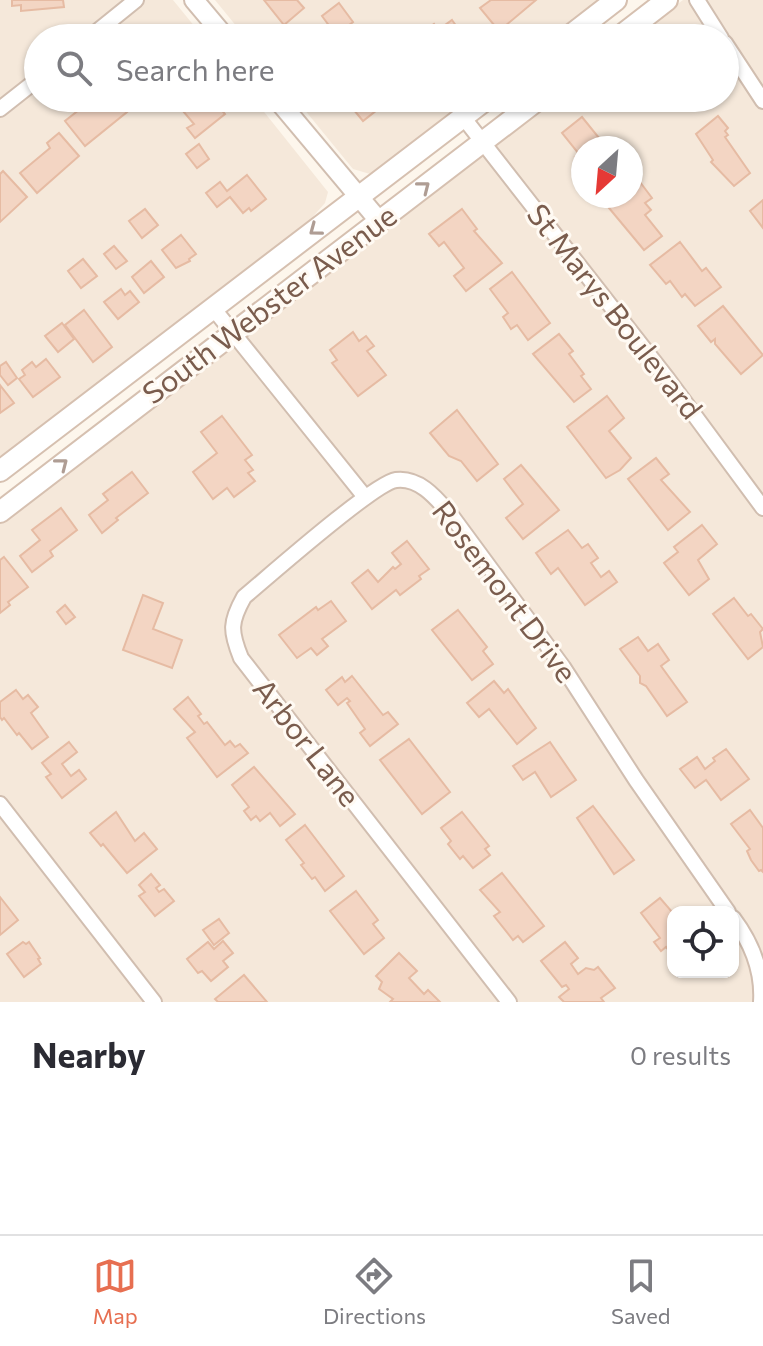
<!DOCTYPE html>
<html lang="en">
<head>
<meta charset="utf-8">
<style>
	:root { --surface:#fff; --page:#f7f7f7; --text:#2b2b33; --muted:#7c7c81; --line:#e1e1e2; --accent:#e76f51 }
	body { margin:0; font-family:Commissioner,sans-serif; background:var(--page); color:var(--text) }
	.controls { position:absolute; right:24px; bottom:24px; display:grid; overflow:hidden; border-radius:16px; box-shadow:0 2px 6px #0004 }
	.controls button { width:72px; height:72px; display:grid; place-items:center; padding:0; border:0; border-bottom:2px solid var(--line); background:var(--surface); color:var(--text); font:40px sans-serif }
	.compass { position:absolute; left:571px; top:136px; width:72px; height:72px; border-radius:50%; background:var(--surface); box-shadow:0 2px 6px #0004; rotate:206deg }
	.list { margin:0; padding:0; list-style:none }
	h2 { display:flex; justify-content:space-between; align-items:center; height:104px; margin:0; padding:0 32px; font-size:34px }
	h2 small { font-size:26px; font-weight:400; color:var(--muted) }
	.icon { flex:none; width:44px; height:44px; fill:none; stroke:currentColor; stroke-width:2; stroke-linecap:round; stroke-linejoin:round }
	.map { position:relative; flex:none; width:763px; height:1002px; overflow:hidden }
	.search { position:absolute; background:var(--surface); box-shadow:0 2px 6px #0004; left:24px; right:24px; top:24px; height:88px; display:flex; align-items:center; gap:20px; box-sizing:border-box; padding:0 28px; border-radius:44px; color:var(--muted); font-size:30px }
	.sheet { height:232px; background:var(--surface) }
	nav { display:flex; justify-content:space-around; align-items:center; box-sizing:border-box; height:112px; border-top:2px solid var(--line); background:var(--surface); font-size:22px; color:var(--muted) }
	nav a { display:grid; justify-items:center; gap:4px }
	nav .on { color:var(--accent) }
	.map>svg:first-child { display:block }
</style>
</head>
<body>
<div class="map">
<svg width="763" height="1002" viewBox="0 0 763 1002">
	<rect width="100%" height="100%" fill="#fdf6ec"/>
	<g fill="#f5e8da" fill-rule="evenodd">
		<path d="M0,0H173L204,38H38V98H253L328,192L325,203L309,221L0,459Z"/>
		<path d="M215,0H600L551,38H246Z"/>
		<path d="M683,0H763V1002H0V522L555,98H725V38H633ZM583,148H631V196H583ZM673,912H733V972H673Z"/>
		<path d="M295,98H473L382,168L370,174L353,169Z"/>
	</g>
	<g fill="#f3d5c3" stroke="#e6bba3" stroke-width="2">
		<path d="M12,0H63L64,7L21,11V5L12,6Z"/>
		<path d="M264,0H297L304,8L284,25Z"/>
		<path d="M491,0H536L499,31L480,8Z"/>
		<path d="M339,3L353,22L336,35L322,16Z"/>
		<path d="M452,20L462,34L471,28L479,38H419L417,36L434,24L438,30Z"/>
		<path d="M94,98H115L127,112L85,146L65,121Z"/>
		<path d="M172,98H212L225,114L195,138L187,128L194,124Z"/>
		<path d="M344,98H375L382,106L363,121Z"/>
		<path d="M718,116L728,128L725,131L728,135L725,137L750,173L734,186L711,162L713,160L696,134Z"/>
		<path d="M582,117L603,143L606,141L611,148H583V167L575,157L579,154L562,133Z"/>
		<path d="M59,133L79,156L37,193L20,173L50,148L47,143Z"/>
		<path d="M199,144L209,159L197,168L186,154Z"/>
		<path d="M3,171L27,197L0,222V174Z"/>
		<path d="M247,175L266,199L251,211L249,208L243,213L230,197L217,207L206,193L220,182L227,191Z"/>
		<path d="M640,182L652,198L645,203L651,210L645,215L662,236L644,250L604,202L606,201L610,205L622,196H631V189Z"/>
		<path d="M763,200V228L750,211Z"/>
		<path d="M145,209L158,225L142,238L129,221Z"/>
		<path d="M462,209L477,229L474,231L502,263L466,291L454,276L464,268L444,242L439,246L429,234Z"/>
		<path d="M181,235L196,254L189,259L190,261L176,268L162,250Z"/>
		<path d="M680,242L702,271L706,268L721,287L695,306L685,294L682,297L670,281L666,284L650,265Z"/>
		<path d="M114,246L127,261L116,269L104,254Z"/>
		<path d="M83,259L97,276L81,288L68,271Z"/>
		<path d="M151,261L164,277L144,293L132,277Z"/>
		<path d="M512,272L550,323L528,340L517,325L511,329L503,317L508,313L490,289Z"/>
		<path d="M121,289L125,295L130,291L139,302L118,319L104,302Z"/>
		<path d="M723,306L763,355L741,374L715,344V339L711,342L698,326Z"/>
		<path d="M84,310L112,347L93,362L65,325Z"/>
		<path d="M62,323L74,339L58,352L45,336Z"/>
		<path d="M353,332L359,341L366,336L374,346L367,351L386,375L358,396L332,363L337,360L330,350Z"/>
		<path d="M559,334L573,351L569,354L584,374L581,376L591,389L574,402L533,354Z"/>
		<path d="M46,359L60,377L33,397L19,379L25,375L22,370L32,362L36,367Z"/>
		<path d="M6,362L17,378L8,385L0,375V366Z"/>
		<path d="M0,385L14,403L0,413Z"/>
		<path d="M607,396L624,418L609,431L631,458L620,470L606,478L567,427Z"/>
		<path d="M457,410L498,464L477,481L461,461L449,456L430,433Z"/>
		<path d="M222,416L252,455L245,460L253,470L248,473L255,481L234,497L227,488L213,499L193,472L217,453L201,432Z"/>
		<path d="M656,458L669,474L661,480L690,512L668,530L628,479Z"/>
		<path d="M521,465L559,510L523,539L506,518L523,504L504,479Z"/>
		<path d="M132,472L148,493L116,518L118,520L102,533L89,515L108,500L103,494Z"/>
		<path d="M61,508L77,530L50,551L53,556L32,572L20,556L40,540L32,530Z"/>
		<path d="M702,525L717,544L698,560L709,579L689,595L664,563L678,552L674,547Z"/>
		<path d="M568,530L582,548L588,544L598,558L591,563L601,577L609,571L617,582L585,605L558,568L551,574L536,553Z"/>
		<path d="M407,541L429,569L419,576L421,579L400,595L396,590L372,609L352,583L368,570L378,582L393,567L395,569L401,564L392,553Z"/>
		<path d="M4,557L28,587L8,602L10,605L0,613V560Z"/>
		<path d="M143,595L163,603L153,629L182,640L172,668L123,650Z"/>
		<path d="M734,598L748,616L751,614L763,629L760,632L763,647L748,659L713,614Z"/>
		<path d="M331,601L346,621L322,639L328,646L317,655L311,648L297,658L279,635L316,607L318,610Z"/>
		<path d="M65,605L75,617L66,624L57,612Z"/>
		<path d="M458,610L487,647L483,651L493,664L472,680L432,630Z"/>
		<path d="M638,637L648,651L658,644L669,660L661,666L687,702L667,716L646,686L640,683V676L620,649Z"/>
		<path d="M352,676L383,715L388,712L398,724L370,746L360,733L365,729L347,703L350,701L347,698L338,705L326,690L342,677L345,682Z"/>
		<path d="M494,681L504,693L508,689L536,728L517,744L489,709L479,717L467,703Z"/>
		<path d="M16,690L23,699L28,695L38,707L31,713L48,737L32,749L19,733L17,735L4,718L2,720L0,717V702Z"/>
		<path d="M188,697L201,714L198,716L204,724L207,722L225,745L230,741L235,747L240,744L248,753L217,777L187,738L195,732L174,709Z"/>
		<path d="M409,739L450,792L422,814L380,760Z"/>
		<path d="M69,742L77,752L62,764L71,776L79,770L86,779L62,798L46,777L51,774L42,763Z"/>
		<path d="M550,742L576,780L551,797L535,772L523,780L513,766Z"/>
		<path d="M726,749L749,779L721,800L706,780L695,788L680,769L697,757L705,769L715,761L713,758Z"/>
		<path d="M254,767L295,814L280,826L270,813L260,821L256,816L251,820L244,811L249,807L232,785Z"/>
		<path d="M593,806L634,860L614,874L577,818Z"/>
		<path d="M750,810L763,828V872L761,870L759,871L751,860L747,851L750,849L731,824Z"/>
		<path d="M116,812L135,841L144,833L157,849L127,873L103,844L101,846L90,833Z"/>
		<path d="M462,812L489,846L485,849L490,855L473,868L463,856L460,859L448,844L451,841L441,828Z"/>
		<path d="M305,825L344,876L325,891L315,877L312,879L301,865L304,863L286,840Z"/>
		<path d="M502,873L544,926L523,942L518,936L513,940L494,916L500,912L480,890Z"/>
		<path d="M151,874L160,885L156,888L159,892L164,889L174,901L155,916L139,896L145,892L139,885Z"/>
		<path d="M356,891L378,920L373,924L384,938L364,954L330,911Z"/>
		<path d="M0,897L18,920L0,935Z"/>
		<path d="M660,898L673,913V956L666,947L661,951L654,942L660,938L641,913Z"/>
		<path d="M219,919L229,933L214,945L203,930Z"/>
		<path d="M223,941L233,953L223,961L228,967L211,981L202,971L198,973L187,959L208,942L214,949Z"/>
		<path d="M23,942L26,944L29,942L40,958L38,959L41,964L24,977L7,954Z"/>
		<path d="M565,942L578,958L571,964L578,974L586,968L594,970L598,967L615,988L601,998L604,1002H564L559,997L569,989L566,985L562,987L541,961Z"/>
		<path d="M399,953L417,971L409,978L424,994L428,990L440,1002H390L393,999L379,989L382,982L376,976Z"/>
		<path d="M244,975L267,1002H218L215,999Z"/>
	</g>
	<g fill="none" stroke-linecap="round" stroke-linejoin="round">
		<defs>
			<g id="minor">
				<path d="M697,0L721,38"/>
				<path d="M89,38L136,0"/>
				<path d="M725,43L763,101"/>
				<path d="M0,109L38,79"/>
				<path d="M463,117L667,378L763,508"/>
				<path d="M213,308L365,497"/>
				<path d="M0,804L154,1002"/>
				<path d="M733,918C751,942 763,971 761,1002"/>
				<path d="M509,1002L241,658C230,631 230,622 244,597C268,577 374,483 396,480C420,477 437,499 451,515L563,667L636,780L728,912"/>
			</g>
			<g id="tertiary">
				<path d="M194,0L226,38"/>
				<path d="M276,98L380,222"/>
			</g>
			<g id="secondary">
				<path d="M567,38L616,0"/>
				<path d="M618,38L667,0"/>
				<path d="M0,471L488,98"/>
				<path d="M0,512L540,98"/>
			</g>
		</defs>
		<use href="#minor" stroke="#d1beb0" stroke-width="18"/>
		<use href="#tertiary" stroke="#d1beb0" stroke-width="22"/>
		<use href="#secondary" stroke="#d6c0b0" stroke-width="24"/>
		<use href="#minor" stroke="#fff" stroke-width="14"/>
		<use href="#tertiary" stroke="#fff" stroke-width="18"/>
		<use href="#secondary" stroke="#fff" stroke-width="20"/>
	</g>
	<defs><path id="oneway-chevron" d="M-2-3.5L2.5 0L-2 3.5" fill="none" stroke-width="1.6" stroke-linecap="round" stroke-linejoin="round" transform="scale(2)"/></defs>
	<g stroke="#af9d94">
		<use href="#oneway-chevron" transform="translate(424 187) rotate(-38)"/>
		<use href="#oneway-chevron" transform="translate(315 230) rotate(143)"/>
		<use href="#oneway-chevron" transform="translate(62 464) rotate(-38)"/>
	</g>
	<g text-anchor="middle" stroke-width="6" stroke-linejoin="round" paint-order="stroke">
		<g font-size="30" fill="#7a5c4d" stroke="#fffaf3">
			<text transform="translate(270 305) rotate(-37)" y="10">South Webster Avenue</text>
			<text transform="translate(614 312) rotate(52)" y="10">St Marys Boulevard</text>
			<text transform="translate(504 592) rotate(53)" y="10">Rosemont Drive</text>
			<text transform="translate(306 743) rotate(52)" y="10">Arbor Lane</text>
		</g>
	</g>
</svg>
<div class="controls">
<button><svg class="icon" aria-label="locate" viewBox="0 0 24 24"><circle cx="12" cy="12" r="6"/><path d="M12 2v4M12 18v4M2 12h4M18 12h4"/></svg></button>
</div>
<svg class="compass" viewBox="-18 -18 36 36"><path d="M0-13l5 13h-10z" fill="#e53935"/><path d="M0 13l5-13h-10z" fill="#7c7c81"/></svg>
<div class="search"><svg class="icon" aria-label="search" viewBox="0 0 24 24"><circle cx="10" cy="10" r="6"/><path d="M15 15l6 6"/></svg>Search here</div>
</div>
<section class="sheet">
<h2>Nearby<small>0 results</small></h2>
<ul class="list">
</ul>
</section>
<nav>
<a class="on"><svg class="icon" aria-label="map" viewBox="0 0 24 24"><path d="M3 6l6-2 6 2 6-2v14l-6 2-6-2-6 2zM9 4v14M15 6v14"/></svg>Map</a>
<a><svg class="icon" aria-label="directions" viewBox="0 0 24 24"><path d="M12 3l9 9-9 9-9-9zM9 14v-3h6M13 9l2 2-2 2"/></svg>Directions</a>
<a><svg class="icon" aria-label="saved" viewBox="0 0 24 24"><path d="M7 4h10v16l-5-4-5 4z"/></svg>Saved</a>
</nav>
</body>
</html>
